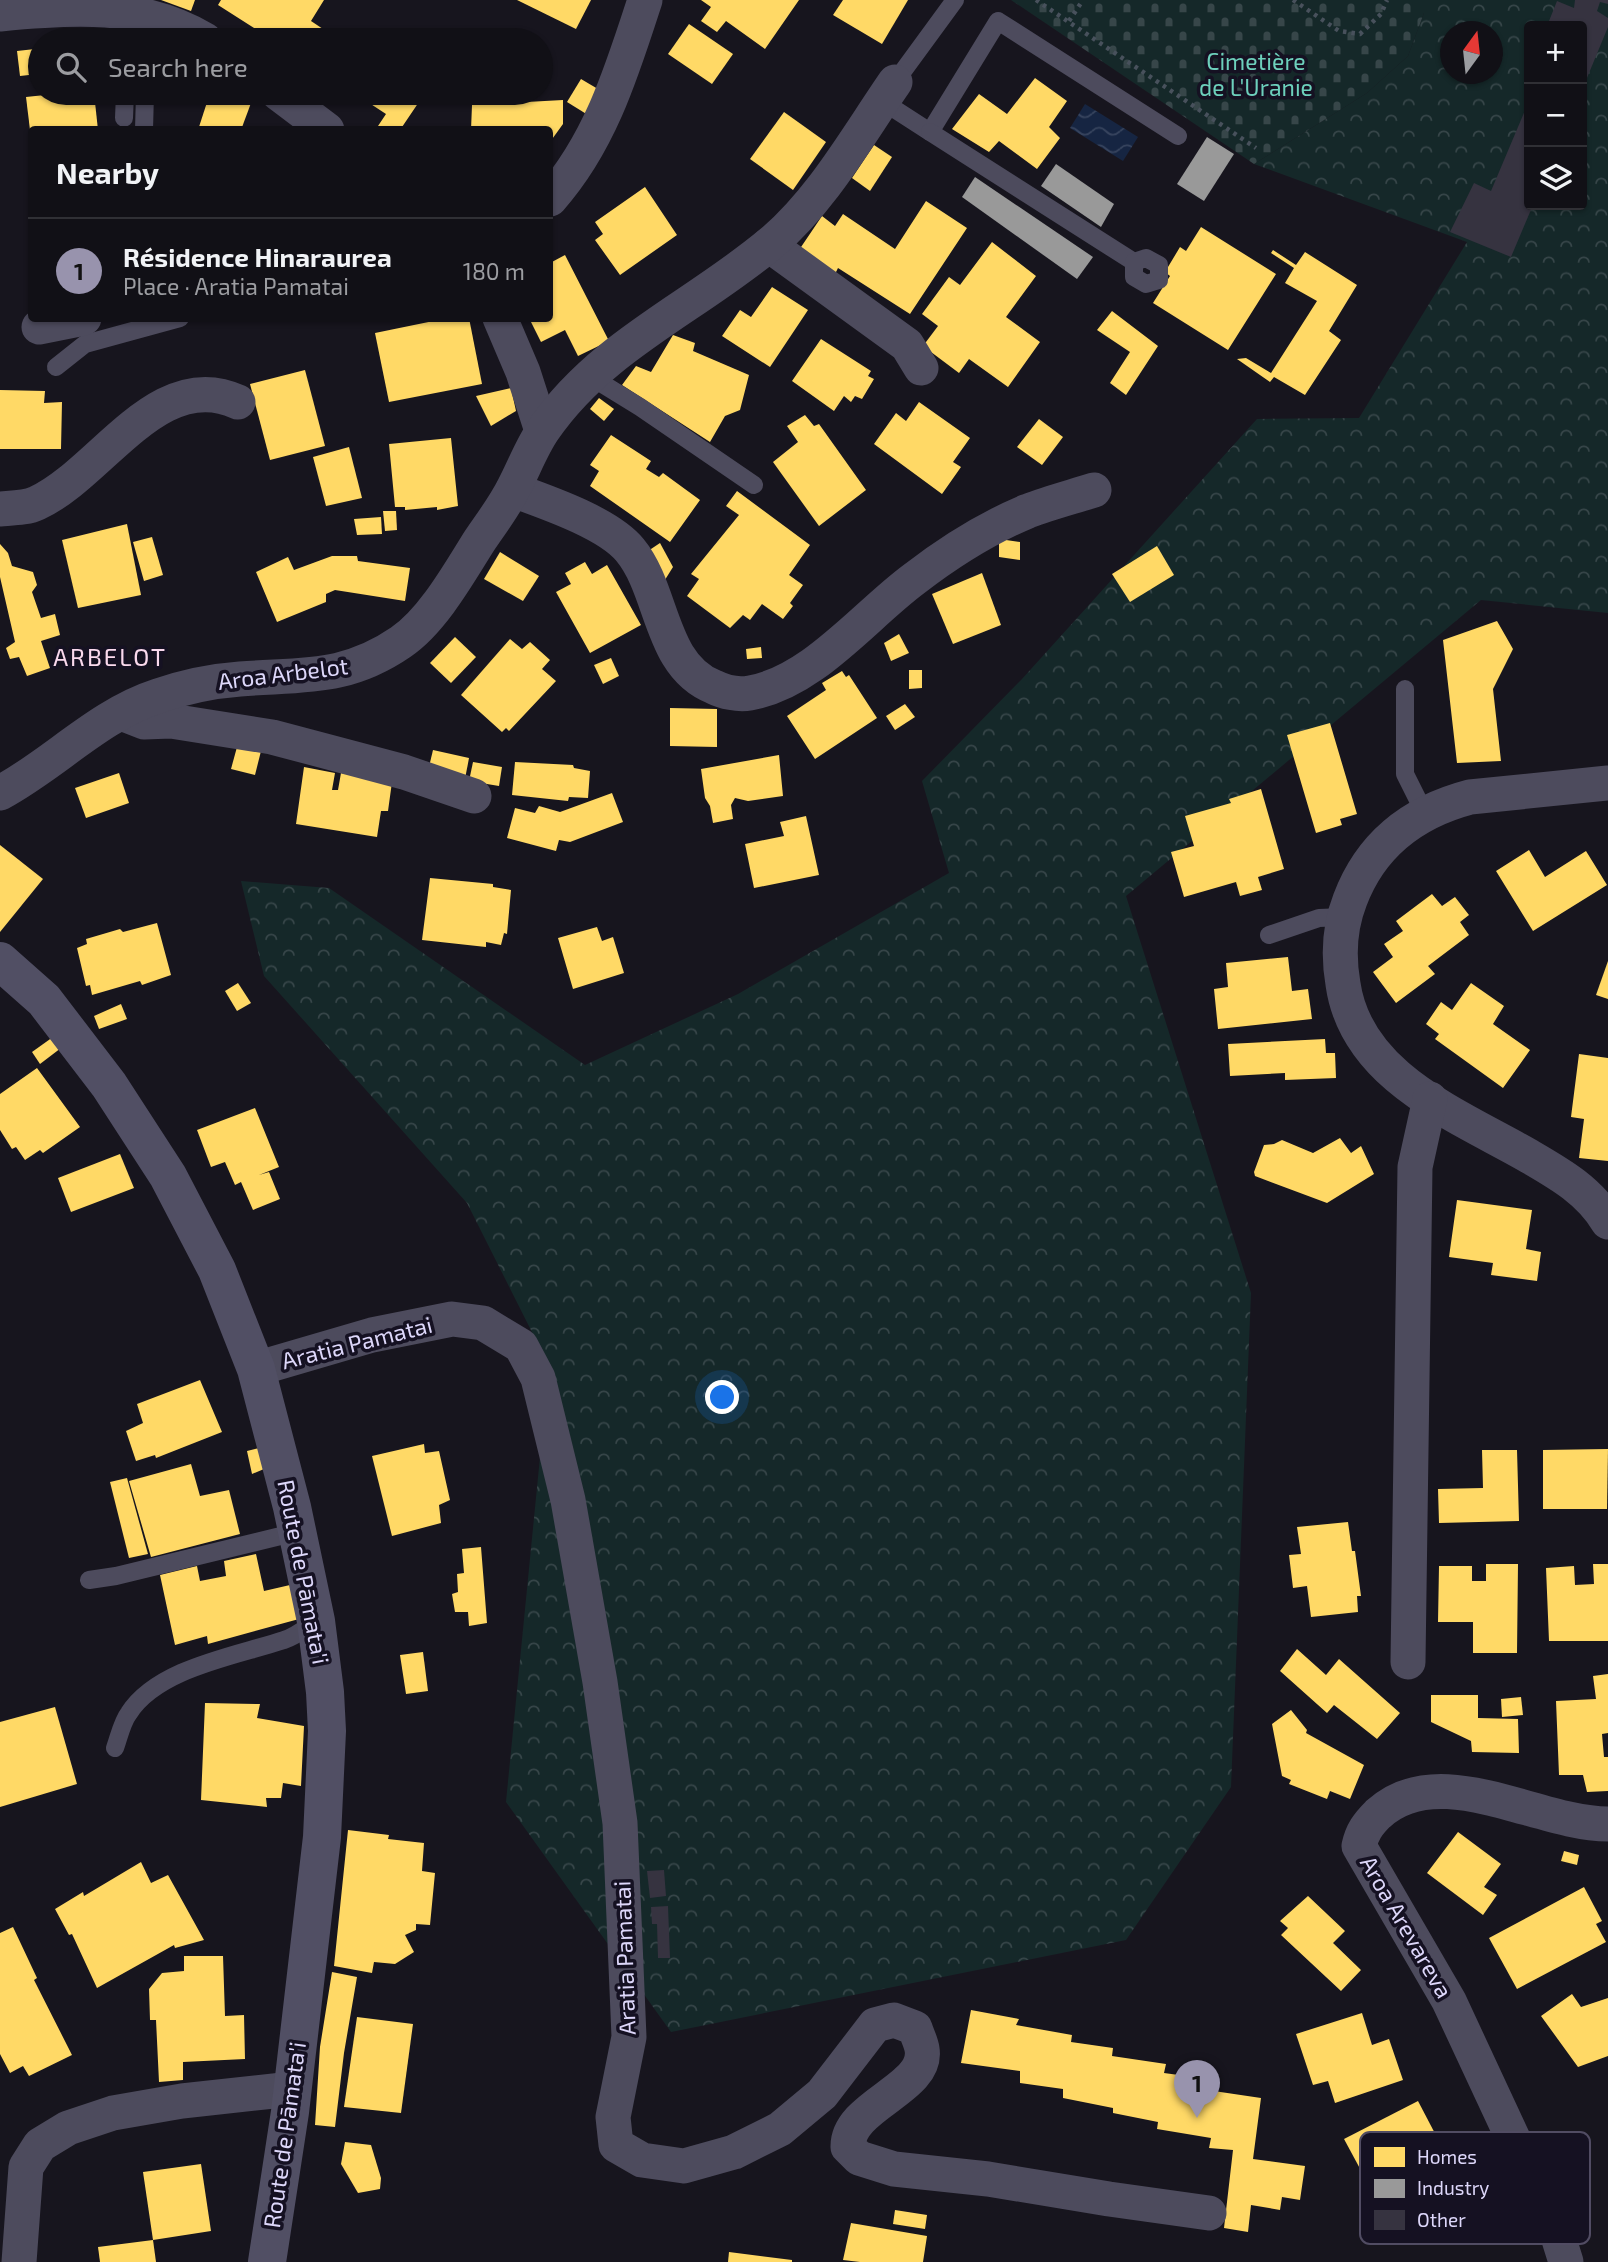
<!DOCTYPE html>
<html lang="en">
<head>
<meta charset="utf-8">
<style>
	:root { --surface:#111016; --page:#1a191f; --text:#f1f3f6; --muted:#9c9da1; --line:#303035; --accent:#9893ad }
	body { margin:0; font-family:"Exo 2",sans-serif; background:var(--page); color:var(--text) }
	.controls { position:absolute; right:21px; top:21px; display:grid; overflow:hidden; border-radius:7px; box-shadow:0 2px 5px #0004 }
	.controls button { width:63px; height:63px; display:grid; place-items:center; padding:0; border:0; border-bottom:2px solid var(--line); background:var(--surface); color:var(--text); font:35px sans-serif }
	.compass { position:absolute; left:1440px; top:21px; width:63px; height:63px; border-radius:50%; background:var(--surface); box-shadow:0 2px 5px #0004; rotate:15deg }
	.you { position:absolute; left:723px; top:1398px; width:24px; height:24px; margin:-18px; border:5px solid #fff; border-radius:50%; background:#1a73e8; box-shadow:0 0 0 10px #1a73e833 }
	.badge { display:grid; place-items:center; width:46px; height:46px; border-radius:50%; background:var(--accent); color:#111; font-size:23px; font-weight:700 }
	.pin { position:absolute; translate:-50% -58px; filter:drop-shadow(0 2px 4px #0008) }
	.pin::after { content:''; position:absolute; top:37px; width:24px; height:21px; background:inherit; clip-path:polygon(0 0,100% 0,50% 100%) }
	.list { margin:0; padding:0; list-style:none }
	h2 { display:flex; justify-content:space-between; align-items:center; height:91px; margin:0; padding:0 28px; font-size:30px }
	h2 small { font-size:23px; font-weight:400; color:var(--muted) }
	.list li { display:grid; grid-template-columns:46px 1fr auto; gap:21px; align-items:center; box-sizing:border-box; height:105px; padding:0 28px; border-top:2px solid var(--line) }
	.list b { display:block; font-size:26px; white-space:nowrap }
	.list p { margin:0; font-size:23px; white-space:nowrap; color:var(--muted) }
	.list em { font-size:23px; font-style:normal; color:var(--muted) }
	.icon { flex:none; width:38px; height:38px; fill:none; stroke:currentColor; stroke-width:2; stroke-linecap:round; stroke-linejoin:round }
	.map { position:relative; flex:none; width:1608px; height:2262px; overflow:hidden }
	.search { position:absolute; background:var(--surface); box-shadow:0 2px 5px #0004; left:28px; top:28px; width:525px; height:77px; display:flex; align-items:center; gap:18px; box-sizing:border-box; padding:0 24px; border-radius:38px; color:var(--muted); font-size:26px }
	.panel { position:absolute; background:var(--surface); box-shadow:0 2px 5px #0004; left:28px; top:126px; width:525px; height:196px; border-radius:7px }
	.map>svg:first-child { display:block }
</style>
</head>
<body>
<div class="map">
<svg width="1608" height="2262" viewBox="0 0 1608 2262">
	<defs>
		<pattern id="forest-crowns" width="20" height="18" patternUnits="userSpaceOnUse" patternTransform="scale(1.75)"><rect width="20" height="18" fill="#152829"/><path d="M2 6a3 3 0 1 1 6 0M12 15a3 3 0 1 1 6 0" fill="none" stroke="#374649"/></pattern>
		<pattern id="cemetery-stones" width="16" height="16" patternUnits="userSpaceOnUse" patternTransform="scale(1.75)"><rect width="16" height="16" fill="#152829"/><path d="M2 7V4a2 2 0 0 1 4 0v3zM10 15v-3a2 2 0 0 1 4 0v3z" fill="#374649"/></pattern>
		<pattern id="water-waves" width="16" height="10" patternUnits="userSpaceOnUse" patternTransform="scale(1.75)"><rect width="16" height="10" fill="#162542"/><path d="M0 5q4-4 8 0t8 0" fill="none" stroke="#37445e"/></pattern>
	</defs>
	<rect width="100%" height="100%" fill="#17151e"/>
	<path fill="url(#forest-crowns)" fill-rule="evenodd" d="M1424,0H1608V613L1481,600L1126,896L1251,1293L1231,1787L1126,1940L671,2032L506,1802L549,1366L467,1203L264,976L241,881L329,888L585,1065L738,994L949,873L922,781L1022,679L1257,419L1359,418L1467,242L1254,164L1367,93L1408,56L1424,13ZM1529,26H1582V205H1529ZM1450,32H1492V74H1450Z"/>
	<path fill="url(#cemetery-stones)" d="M1011,0H1424V13L1408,56L1367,93L1254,164Z"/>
	<path fill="url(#water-waves)" d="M1085,104L1138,137L1123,161L1070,128Z"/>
	<g fill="#ffd966">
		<path d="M161,0H195L191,11Z"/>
		<path d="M221,0H324L311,21L323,29L315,40H273L218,5Z"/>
		<path d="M517,0H591L576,29Z"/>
		<path d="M701,0H799L765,49L726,21L717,32L701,21L711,7Z"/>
		<path d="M843,0H908L882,44L833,15Z"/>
		<path d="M689,24L733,54L712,84L668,54Z"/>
		<path d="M35,49L38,74L20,76L17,51Z"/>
		<path d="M1035,78L1067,101L1049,127L1060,138L1037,169L999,141L989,152L952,129L979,94L1007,114Z"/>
		<path d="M581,79L603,92L588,115L567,102Z"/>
		<path d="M64,93H94L98,130H30L26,97Z"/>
		<path d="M210,93H218L251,103L241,130H198Z"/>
		<path d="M354,93H425L400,130H383L378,126L386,114Z"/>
		<path d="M563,100V124L550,142V130H471L472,105Z"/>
		<path d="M784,112L826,142L793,190L750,159Z"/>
		<path d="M874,145L892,157L870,191L852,178Z"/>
		<path d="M645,187L677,235L620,275L595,240L603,234L595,222Z"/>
		<path d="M926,201L967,228L910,314L838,268L835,274L799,250L822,216L835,226L843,214L895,249Z"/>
		<path d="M1201,227L1276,274L1228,350L1153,303L1170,276L1165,272L1180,247L1186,251Z"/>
		<path d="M992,242L1036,276L1006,317L1040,342L1008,387L969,359L959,373L923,346L938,326L922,314L949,277L960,285Z"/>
		<path d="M1273,250L1296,265L1305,252L1357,285L1329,331L1341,340L1305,395L1274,377L1270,382L1237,359L1246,358L1271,373L1317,301L1285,283L1294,268L1271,253Z"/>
		<path d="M565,255L609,341L578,356L565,330L541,342L529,318H550V263Z"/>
		<path d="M772,287L808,310L770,367L722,336L740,310L751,317Z"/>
		<path d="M1112,311L1158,346L1126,395L1110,383L1130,352L1097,330Z"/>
		<path d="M448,318H469L482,384L389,402L375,333Z"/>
		<path d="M673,335L695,343L693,351L749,375L740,410L725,416L710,442L622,385L636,366L651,372Z"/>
		<path d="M821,339L871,371L868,376L874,379L862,399L855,396L851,402L844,396L834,411L792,381Z"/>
		<path d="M305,370L325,446L270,460L250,384Z"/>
		<path d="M511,388L516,411L491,426L476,396Z"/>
		<path d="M0,390L45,391L44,403L62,402L61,449H0Z"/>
		<path d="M599,398L614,409L604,421L590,409Z"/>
		<path d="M919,402L970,438L953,462L961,467L942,494L874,444L896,413L906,421Z"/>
		<path d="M805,415L814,426L819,424L866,490L819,526L773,462L798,442L787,426Z"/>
		<path d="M1039,419L1063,437L1042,465L1017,447Z"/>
		<path d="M611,435L651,461L646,469L659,477L663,473L700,500L670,542L590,486L599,471L590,465Z"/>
		<path d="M451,438L458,506L437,510V507L405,510V507H395L389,444Z"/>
		<path d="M349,447L362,498L326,506L313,457Z"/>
		<path d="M737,491L810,545L789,575L803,585L790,603L793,606L783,619L762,604L750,620L743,615L730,628L687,596L699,579L691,574L739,515L726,506Z"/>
		<path d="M383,511H396L397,530L385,531Z"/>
		<path d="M381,517L382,534L357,535L354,519Z"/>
		<path d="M127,524L141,595L78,608L62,540Z"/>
		<path d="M152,537L163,575L144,581L133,542Z"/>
		<path d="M999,539L1020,542V560L999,557Z"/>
		<path d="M660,543L673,567L663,583L645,553Z"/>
		<path d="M0,544L8,553L12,566L33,572L37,585L32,592L41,618L55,614L60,635L41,641L50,668L27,676L19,657L10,659L6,648L15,642L0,577Z"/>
		<path d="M1157,546L1174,575L1130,602L1112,574Z"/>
		<path d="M500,552L539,576L523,601L484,579Z"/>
		<path d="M332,556H357L358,561L410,568L405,601L335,590L326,594V602L277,622L256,572L288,557L294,570Z"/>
		<path d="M585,562L592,574L607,565L641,625L590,653L556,592L571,584L565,573Z"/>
		<path d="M982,573L1001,625L953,644L932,594Z"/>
		<path d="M1497,621L1513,649L1493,689L1501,761L1457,763L1443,640Z"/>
		<path d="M899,634L909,653L891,661L884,643Z"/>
		<path d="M455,637L476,657L451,683L430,663Z"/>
		<path d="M510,639L522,649L530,642L550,660L542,669L556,681L509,731L506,728L502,732L461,695Z"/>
		<path d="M761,647L762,658L747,659L746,649Z"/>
		<path d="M611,658L619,676L603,684L594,665Z"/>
		<path d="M909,670H922V688L909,689Z"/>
		<path d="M842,671L846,677L849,675L877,718L815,759L787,716L826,690L822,683Z"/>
		<path d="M905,704L915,717L895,730L886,716Z"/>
		<path d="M670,708L717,709V747L670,746Z"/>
		<path d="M1330,723L1357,814L1340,819L1342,825L1316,833L1287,735Z"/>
		<path d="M237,747L261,751L255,775L231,769Z"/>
		<path d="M433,750L469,758L465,779L428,771Z"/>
		<path d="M779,755L783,796L748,801L735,798L731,805L733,819L713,823L710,806L705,798L701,769Z"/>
		<path d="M473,762L502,767L499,786L469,781Z"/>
		<path d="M515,762L573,765L574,768L590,771L588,798L569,797L568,801L512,795Z"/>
		<path d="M304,767L335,773L332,790H338L341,773L392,782L388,811H381L377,837L296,824Z"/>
		<path d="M119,773L129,803L86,818L75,788Z"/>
		<path d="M1261,789L1284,869L1258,877L1262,890L1240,896L1236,882L1184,897L1171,852L1194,846L1185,816L1231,803L1229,799Z"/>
		<path d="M612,793L623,822L570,842L559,840L556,851L507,838L515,808L535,813L539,806L560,812Z"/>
		<path d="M806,816L819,875L754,888L745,844L784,836L780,822Z"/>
		<path d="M0,845L43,879L0,932Z"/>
		<path d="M1529,850L1545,877L1586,851L1607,885L1533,931L1496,871Z"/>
		<path d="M430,878L493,884V887L511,890L507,934L504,933L501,945L486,942V947L422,940Z"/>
		<path d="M1432,894L1442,906L1455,897L1469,915L1460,922L1469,935L1428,966L1435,974L1396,1003L1373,972L1393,957L1384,944L1403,931L1396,921Z"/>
		<path d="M157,923L171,975L142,985L140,981L92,995L90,985L86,986L77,948L87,944L86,939L120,929L123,932Z"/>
		<path d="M597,927L602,941L613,937L624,973L573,989L558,938Z"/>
		<path d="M1288,957L1292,991L1308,989L1312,1019L1218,1029L1214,989L1228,987L1226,963Z"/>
		<path d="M1608,961V999L1596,995Z"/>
		<path d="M238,983L251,1003L237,1011L225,991Z"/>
		<path d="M1471,983L1504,1006L1493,1024L1530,1050L1503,1088L1435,1039L1439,1034L1426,1024L1441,1002L1452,1010Z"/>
		<path d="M121,1004L127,1019L99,1029L94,1016Z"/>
		<path d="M53,1037L61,1048L40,1064L32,1052Z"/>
		<path d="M1325,1039L1326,1053H1335L1336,1078L1285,1080V1073L1230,1076L1228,1044Z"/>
		<path d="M1579,1054L1608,1058V1161L1579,1158L1584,1119L1571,1117Z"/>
		<path d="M37,1068L80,1127L43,1153L40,1150L25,1160L16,1147L12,1149L0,1130V1094Z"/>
		<path d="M255,1108L279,1167L259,1175L269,1172L280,1199L253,1210L241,1182L235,1185L225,1162L211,1167L197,1130Z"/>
		<path d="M1340,1138L1351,1153L1361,1146L1374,1174L1327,1203L1255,1176L1254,1172L1264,1145L1274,1144L1282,1140L1313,1153Z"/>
		<path d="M120,1154L134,1188L71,1212L58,1178Z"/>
		<path d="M1457,1200L1532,1210L1526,1249L1541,1252L1537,1281L1491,1275L1493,1263L1449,1257Z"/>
		<path d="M200,1380L222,1432L156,1458L155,1455L136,1461L126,1431L143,1423L137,1404Z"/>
		<path d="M424,1444L425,1453L439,1451L450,1500L439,1505L441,1523L392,1536L372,1456Z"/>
		<path d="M259,1448L264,1469L252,1474L247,1451Z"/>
		<path d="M1608,1449L1607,1509H1543V1450Z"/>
		<path d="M1482,1450H1517L1519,1521L1439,1523L1438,1489L1483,1488Z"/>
		<path d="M191,1464L200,1496L229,1490L240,1534L151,1557L129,1481Z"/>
		<path d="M127,1478L148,1554L129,1558L110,1482Z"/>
		<path d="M1348,1522L1352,1551H1355L1361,1596H1357L1358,1612L1311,1617L1307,1586L1293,1588L1289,1555L1301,1554L1297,1527Z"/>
		<path d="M481,1547L487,1623L469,1626L468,1612H455L452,1594L458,1592L457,1574L464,1573L462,1549Z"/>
		<path d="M256,1554L264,1591L290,1585L299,1619L208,1644L207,1636L175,1645L160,1575L197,1566L200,1581L226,1576L224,1561Z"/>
		<path d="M1486,1564H1518L1517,1653H1473V1622H1438L1439,1566H1472V1581H1486Z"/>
		<path d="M1593,1564H1608V1641H1549L1546,1568L1574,1566L1575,1585L1594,1584Z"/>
		<path d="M1297,1649L1326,1675L1339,1659L1400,1713L1377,1739L1334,1705L1327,1713L1280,1671Z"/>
		<path d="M423,1652L428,1691L406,1694L400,1655Z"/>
		<path d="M1608,1674V1733L1602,1734L1604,1757H1608V1791L1587,1792L1583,1775H1559L1556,1701L1596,1699L1593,1676Z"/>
		<path d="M1431,1695H1478V1718L1518,1719L1519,1753L1472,1752L1471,1741L1431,1722Z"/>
		<path d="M1521,1697L1523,1715L1502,1717L1501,1699Z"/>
		<path d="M205,1703L260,1704L257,1718L304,1726L301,1786L283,1783L281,1798H266L267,1807L201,1800Z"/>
		<path d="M55,1707L77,1784L0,1807V1722Z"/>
		<path d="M1291,1710L1307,1730L1306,1733L1364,1765L1350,1799L1330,1791L1327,1799L1289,1784L1291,1780L1282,1776L1272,1724Z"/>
		<path d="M348,1830L389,1835L388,1839L424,1843L422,1871L435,1873L430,1925L416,1924V1930L405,1935L414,1952L395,1964L374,1962L372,1973L334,1966Z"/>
		<path d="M1458,1832L1501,1864L1484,1887L1497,1895L1483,1915L1427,1873Z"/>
		<path d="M1564,1851L1579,1855L1577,1865L1561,1861Z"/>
		<path d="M141,1862L151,1883L168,1875L204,1940L175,1948L174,1945L97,1988L72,1934L69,1935L55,1909L83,1892L84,1896Z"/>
		<path d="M1584,1887L1602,1921L1596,1924L1606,1942L1517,1989L1489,1938Z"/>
		<path d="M1308,1896L1345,1931L1333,1943L1361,1970L1341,1991L1281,1935L1288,1928L1280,1921Z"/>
		<path d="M13,1927L37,1978L34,1980L72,2055L29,2076L23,2066L10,2073L0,2054V1933Z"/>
		<path d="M184,1956H223L225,2016L244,2015L245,2059L183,2062V2080L159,2082L156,2020H150L149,1989L162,1973L184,1971Z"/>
		<path d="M332,1972L357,1977L344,2053L335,2127L315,2125L320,2047Z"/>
		<path d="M1572,1994L1581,2007L1608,1998V2056L1578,2067L1541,2016Z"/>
		<path d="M971,2010L1019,2019L1016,2025L1072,2035L1071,2042L1113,2048L1112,2056L1166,2064L1164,2073L1208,2079L1207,2090L1261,2098L1253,2159L1305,2166L1300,2200L1282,2197L1280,2210L1251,2205L1248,2232L1224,2228L1233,2150L1209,2148L1211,2138L1157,2129L1158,2122L1113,2113V2108L1063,2098V2089L1020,2083V2071L961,2063Z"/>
		<path d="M1362,2013L1372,2045L1389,2039L1403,2080L1335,2103L1328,2081L1313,2085L1296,2034Z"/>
		<path d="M357,2017L413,2024L401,2113L344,2107Z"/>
		<path d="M1418,2101L1452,2166L1378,2202L1344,2139Z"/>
		<path d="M345,2142L371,2145L381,2178L380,2189L358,2193L341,2164Z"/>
		<path d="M201,2164L211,2231L153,2240L143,2172Z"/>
		<path d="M895,2210L927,2215L925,2229L893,2224Z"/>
		<path d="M851,2223L927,2236L923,2262H860L843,2260Z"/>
		<path d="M153,2240L156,2262H100L98,2247Z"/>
		<path d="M729,2252L792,2260V2262H728Z"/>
	</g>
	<g fill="#999">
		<path d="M1207,137L1234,154L1204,201L1177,184Z"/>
		<path d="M1056,164L1114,204L1101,227L1041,186Z"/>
		<path d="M975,177L1093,257L1077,279L962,197Z"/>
	</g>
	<g fill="#363340">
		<path d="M1575,0H1608V4L1600,2L1597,11L1608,18V27L1582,90V26H1547L1557,1L1574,8Z"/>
		<path d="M1529,101V205H1533L1511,257L1450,232L1474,183L1491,191Z"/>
		<path d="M664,1870L666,1896L650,1898L647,1871Z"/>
		<path d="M668,1906L670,1958H658L657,1924H652L651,1907Z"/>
	</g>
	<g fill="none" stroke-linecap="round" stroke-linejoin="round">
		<g stroke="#48515c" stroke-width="4.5" stroke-dasharray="3.5 5" stroke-linecap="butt">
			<path d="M1036,0L1256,148"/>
			<path d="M1293,0L1339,31L1360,34L1381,14L1387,0"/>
			<path d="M1069,21L1083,0"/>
		</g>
		<g stroke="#4d4b5d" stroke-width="18">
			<path d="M128,40L129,11"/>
			<path d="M895,82L955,0"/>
			<path d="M882,101L930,132L998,21L1178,136"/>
			<path d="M124,118L125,93"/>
			<path d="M144,130L145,93"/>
			<path d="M930,132L1134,262"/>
			<path d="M1146,258L1159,265V280L1146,284L1134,277V262Z"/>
			<path d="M56,367L85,344L180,318"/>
			<path d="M588,375L640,407L754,485"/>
			<path d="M1405,689V774L1425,814"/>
			<path d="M1269,935L1319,918L1344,917"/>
			<path d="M89,1580L116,1576L297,1532"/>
			<path d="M115,1748C119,1737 122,1722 129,1713C158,1668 236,1656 284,1640C295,1637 306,1628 316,1621"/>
		</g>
		<g stroke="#4d4b5d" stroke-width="35">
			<path d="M0,14C71,7 142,2 205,40"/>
			<path d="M278,93L327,130"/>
			<path d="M550,199C600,143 622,71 645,0"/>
			<path d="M769,245L907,345L921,368"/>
			<path d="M500,318L523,372L542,431"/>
			<path d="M39,327L84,318"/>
			<path d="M513,490C546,502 608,523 630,550C664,591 659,665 714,687C724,692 738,695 750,693C813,682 864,616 914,579C949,552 987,528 1028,511C1049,503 1072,497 1094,490"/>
			<path d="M0,509C12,508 27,508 37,503C101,474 158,365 238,402"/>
			<path d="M121,713L144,722L171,721L272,737L404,772L474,796"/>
			<path d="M1608,783L1470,797C1413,812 1371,844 1350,900C1339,928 1338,955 1343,984C1356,1076 1455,1114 1527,1155C1558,1173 1589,1190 1608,1222"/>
			<path d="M0,793C54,764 99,715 158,696C184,687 213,681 240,679C303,674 346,680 401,642C432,621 458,575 478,543C490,525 504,507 514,487C524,468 532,446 544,429C602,345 695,307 771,243C822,200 857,137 895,82"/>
			<path d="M256,1369L372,1335L452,1319L483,1323L521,1346L538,1378L568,1500L600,1682L620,1823L629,2037L613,2117L616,2145L642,2160L684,2166L734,2152L780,2129L822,2094L875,2025L894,2020L915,2028C917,2035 921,2042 922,2049C929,2089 847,2105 848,2147L859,2158L894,2169L988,2179L1109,2199L1209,2213"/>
			<path d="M1408,1662L1415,1167L1430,1099"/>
			<path d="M19,2262L26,2167L40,2145L68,2128L113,2113L182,2101L292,2089"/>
			<path d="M1566,2262L1557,2233L1449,2001L1359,1846C1362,1832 1368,1824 1378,1814C1439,1758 1537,1824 1608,1824"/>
		</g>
		<path stroke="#514f64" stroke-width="38" d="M0,961L44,1000L109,1085L168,1176L217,1270L256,1369L292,1507L316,1621L325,1692L327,1731L322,1837L290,2112L267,2262"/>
	</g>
	<g text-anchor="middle" stroke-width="7" stroke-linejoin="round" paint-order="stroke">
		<g font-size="23" fill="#6dd0bc" stroke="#151122">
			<text x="1256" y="70">Cimetière<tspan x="1256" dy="26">de L'Uranie</tspan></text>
		</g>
		<g font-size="23" fill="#ddd7fa" stroke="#151122">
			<text transform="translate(283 674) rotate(-7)" y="8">Aroa Arbelot</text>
			<text transform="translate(357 1343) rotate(-14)" y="8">Aratia Pamatai</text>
			<text transform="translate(303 1572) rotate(79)" y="8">Route de Pāmata'i</text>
			<text transform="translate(1406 1927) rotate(60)" y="8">Aroa Arevareva</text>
			<text transform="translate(625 1958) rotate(-92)" y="8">Aratia Pamatai</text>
			<text transform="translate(285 2135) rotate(-82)" y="8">Route de Pāmata'i</text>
		</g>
		<g font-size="24" letter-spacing="2" fill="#fad9ed" stroke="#151122">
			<text x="110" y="666">ARBELOT</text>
		</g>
	</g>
	<rect x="1360" y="2132" width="230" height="112" rx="10" fill="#151122" stroke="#514c63" stroke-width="2"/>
	<rect x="1374" y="2147" width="31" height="20" fill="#ffd966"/>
	<rect x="1374" y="2179" width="31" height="19" fill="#999"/>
	<rect x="1374" y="2210" width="31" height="20" fill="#363340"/>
	<g font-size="19" fill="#ddd7fa">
		<text x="1417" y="2164">Homes</text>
		<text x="1417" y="2195">Industry</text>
		<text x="1417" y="2227">Other</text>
	</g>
</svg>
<div class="controls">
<button>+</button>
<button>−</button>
<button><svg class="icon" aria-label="layers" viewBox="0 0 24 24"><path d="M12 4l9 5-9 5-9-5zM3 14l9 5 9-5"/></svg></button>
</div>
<svg class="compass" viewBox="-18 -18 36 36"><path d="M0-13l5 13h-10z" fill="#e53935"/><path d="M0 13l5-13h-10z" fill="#9c9da1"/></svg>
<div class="you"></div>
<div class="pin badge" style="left:1197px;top:2118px">1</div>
<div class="search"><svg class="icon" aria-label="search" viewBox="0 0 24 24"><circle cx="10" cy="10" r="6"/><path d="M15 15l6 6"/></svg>Search here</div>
<section class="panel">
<h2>Nearby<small></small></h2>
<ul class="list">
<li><span class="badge">1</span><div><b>Résidence Hinaraurea</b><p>Place · Aratia Pamatai</p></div><em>180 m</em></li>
</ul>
</section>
</div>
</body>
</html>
